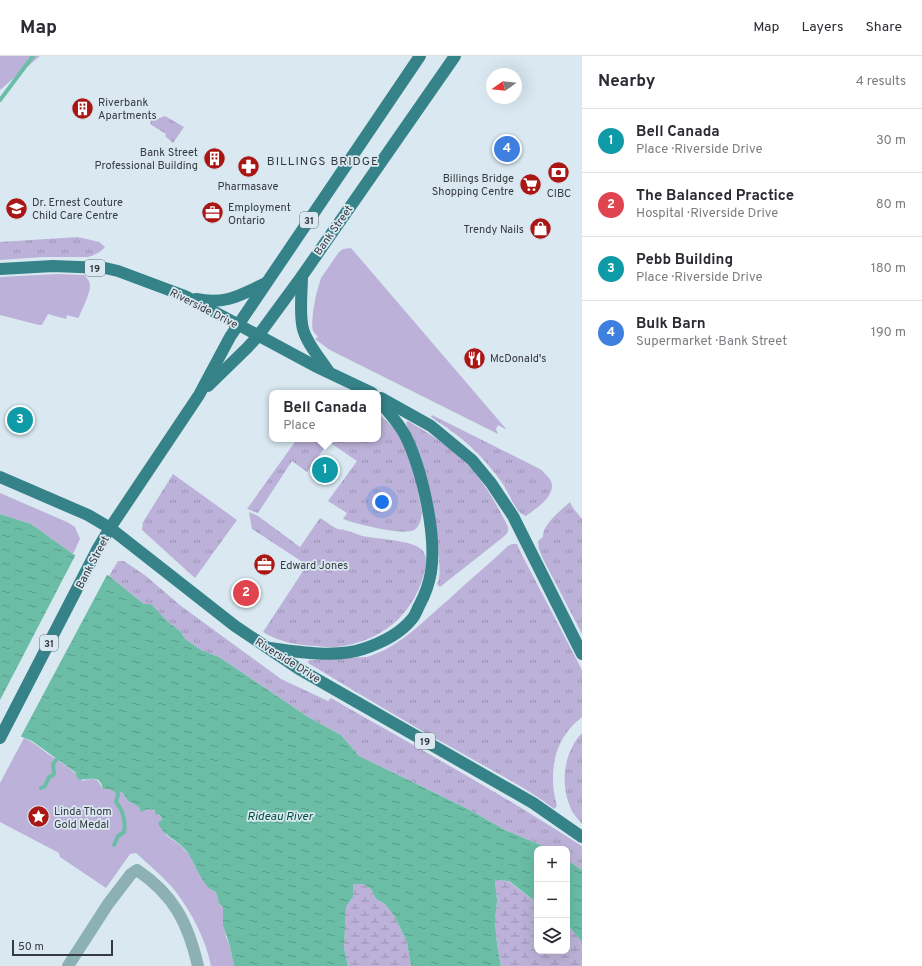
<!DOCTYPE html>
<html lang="en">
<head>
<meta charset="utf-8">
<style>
	:root { --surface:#fff; --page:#f2f2f3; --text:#2b2b33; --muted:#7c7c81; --line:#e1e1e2; --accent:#a91614 }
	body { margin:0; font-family:Overpass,sans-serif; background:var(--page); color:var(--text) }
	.controls { position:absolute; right:12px; bottom:12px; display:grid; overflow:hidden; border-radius:8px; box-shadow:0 4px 16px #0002 }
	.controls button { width:36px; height:36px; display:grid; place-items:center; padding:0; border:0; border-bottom:1px solid var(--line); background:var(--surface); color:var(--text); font:20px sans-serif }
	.compass { position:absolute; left:486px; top:12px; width:36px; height:36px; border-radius:50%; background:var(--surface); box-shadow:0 4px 16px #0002; rotate:256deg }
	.scale { position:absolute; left:12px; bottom:10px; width:101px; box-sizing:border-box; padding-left:4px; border:2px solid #353a3e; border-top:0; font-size:11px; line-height:14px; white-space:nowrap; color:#353a3e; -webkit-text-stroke:3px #d9e8f1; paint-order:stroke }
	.you { position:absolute; left:382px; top:446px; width:14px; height:14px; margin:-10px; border:3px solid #fff; border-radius:50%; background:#1a73e8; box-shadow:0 0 0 6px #1a73e833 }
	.badge { display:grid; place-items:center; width:26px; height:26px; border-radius:50%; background:var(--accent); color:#fff; font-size:13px; font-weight:700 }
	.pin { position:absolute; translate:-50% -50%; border:2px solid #fff; box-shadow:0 1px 4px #0006 }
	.popup { position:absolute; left:269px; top:334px; width:112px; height:52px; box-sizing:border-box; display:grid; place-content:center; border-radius:8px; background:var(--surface); filter:drop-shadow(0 1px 3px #0005); font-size:13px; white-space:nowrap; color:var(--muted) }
	.popup b { font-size:15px; color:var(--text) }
	.popup::after { content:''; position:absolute; left:50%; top:100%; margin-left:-8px; border:8px solid transparent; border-top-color:var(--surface) }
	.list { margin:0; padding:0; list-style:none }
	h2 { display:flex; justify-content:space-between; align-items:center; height:52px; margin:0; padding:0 16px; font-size:17px }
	h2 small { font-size:13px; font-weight:400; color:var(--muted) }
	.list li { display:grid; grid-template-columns:26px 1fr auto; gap:12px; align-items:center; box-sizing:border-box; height:64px; padding:0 16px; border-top:1px solid var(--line) }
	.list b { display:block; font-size:15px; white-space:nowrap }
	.list p { margin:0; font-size:13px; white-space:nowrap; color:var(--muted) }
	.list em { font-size:13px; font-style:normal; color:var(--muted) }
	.icon { flex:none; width:22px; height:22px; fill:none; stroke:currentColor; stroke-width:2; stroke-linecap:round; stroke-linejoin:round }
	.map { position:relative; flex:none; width:582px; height:910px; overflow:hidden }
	header { display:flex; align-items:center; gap:24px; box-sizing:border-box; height:56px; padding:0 20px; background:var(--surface); border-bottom:1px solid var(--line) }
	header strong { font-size:19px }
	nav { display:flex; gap:22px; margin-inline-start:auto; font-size:14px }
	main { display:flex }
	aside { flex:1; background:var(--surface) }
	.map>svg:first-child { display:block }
</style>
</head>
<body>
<header>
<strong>Map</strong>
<nav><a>Map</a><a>Layers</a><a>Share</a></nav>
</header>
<main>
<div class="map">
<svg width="582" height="910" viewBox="0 0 582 910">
	<defs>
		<pattern id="grass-tufts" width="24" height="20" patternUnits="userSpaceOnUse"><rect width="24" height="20" fill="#bcb2d9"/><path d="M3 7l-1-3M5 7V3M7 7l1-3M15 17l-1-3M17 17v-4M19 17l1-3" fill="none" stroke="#9a92b1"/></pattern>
		<pattern id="wetland-marsh" width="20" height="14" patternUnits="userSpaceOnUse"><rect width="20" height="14" fill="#bcb2d9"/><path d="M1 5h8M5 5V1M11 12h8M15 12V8" fill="none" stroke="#9a92b1"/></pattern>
		<pattern id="water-ripples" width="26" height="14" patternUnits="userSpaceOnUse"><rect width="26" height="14" fill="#6bbda6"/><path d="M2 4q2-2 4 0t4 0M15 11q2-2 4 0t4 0" fill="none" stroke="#599b89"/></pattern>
	</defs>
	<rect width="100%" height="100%" fill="#d9e8f1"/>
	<g fill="url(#grass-tufts)">
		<path d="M165,60L184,71L173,87L165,80L166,78L150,68L151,65Z"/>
		<path d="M78,181L99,186L105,191C101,196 95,199 88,201H43L0,204V186Z"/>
		<path d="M378,358C386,364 394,371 400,380C413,403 417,431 422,457C421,464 420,470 414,474C403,480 356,468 343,463L347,457L328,445L357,405L329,386L307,416L292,405L258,457L247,453L297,383H378Z"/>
		<path d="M432,359L540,413C544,417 549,421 551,425C557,440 535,453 526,460C516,458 509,437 503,428C482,398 462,381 431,361Z"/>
		<path d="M408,365C424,374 439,384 454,396C475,412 491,438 503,461C505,465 508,469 508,472C509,477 505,479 502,482L440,531L437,528C441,520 439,509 439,501C437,455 423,410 406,367Z"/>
		<path d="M173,418L237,464L195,522L142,474L143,466Z"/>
		<path d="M570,446L573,452L582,463V578L542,501L539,493L538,485L543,481C542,469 561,454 570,446Z"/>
		<path d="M249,456L258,460L300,491L320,462C326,465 332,471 338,473C340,474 343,473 344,474C350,475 356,478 362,480C376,483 411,484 421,493C428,499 426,510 424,518C412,561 380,586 336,591C329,592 322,590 315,590C297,589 279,586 263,576L307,509L252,473Z"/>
		<path d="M512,488H517L521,497L582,614V661C553,683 548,717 557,750L554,753C525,730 490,714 458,695C407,667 358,637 308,607L309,604L367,601C399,592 423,565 447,545C467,526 488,509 508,490Z"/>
		<path d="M118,505H124L146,520L181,550L281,623L328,645L331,642C414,690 497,735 577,787L582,790V814L567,804V793H550L505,774L468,753L359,700L341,679L308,661L219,601L201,594L185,583L181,576L167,565L151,548H144L109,520Z"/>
		<path d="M582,677V768C578,763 573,758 571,753C560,729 563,697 582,677Z"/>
	</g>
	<g fill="url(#wetland-marsh)">
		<path d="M495,824L508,825L537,847V895H567V868L582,886V910H501L497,889L495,865L497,845Z"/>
		<path d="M353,828H363L371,833L376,843L385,848L395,861L407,886L411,910H348L344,892L346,851L353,841Z"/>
	</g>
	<g fill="#bcb2d9">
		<path d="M0,0H40L0,34Z"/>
		<path d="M351,192L507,374L498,369L496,373L498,378L330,294L315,283L318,281L313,275L312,270L313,256L316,239L321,222L339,196L343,193Z"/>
		<path d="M58,218L84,219C87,222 90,225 90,230C90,238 82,253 79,261L78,262L67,259L66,263L48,258L42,269H39L0,259V221Z"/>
		<path d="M0,437L67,466L75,471L80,483L73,498L31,468L0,458Z"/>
		<path d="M24,682C33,686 40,692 48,698C61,706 73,714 83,725C97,721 97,723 103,733H110L117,738L121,736L123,737L128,745L139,751L140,754C149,753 158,753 162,764L161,766L166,779L181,790L188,797L206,828L216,837L220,849L223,851L226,881L230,890L234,910H211C206,884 192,857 176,836C165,822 149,809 136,797L130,798L106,832L60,801L59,797L0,766V727Z"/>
	</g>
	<g fill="url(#water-ripples)">
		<path d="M0,458L31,468L73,498L109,520L144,548H151L167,565L181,576L185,583L201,594L219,601L308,661L341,679L359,700L468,753L505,774L550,793H537V847L509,825L495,824L497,845L495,865L497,889L501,910H411L407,886L395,861L385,848L376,843L371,833L363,828H353V841L346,851L344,892L348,910H234L230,890L223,869V851C217,847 219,843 216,837C214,834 209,833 207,830C199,820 195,808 188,797C180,785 164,781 158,767L162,764L160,759L156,758L154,754C149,753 145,753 141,756L139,751L128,745L123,737L121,736L117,738L110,733H103C102,730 101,725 98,724C93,721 84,725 78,723L75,716L32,685L0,672Z"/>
		<path d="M567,804L582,814V886L567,868Z"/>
	</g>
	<path fill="#d9e8f1" d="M76,498L108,517L20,682L0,675V644Z"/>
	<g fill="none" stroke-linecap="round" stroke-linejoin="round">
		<g stroke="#6bbda6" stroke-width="4">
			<path d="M0,44L33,0"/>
			<path d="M41,732L45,730L49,721L53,719L54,717L53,708L57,703"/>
			<path d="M114,789L118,780L124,776C126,767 123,754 116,746L118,738"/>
		</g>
		<path stroke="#8cb0b4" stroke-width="12" d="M68,910L108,848L131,818L137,814C174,839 188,867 198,910"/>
		<g stroke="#368289" stroke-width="12">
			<path d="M0,213L53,210L105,212L118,215L185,240L315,310L372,337"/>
			<path d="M302,220C302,236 299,258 303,273C307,288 320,302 329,316"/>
			<path d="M196,243C226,249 240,239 266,227"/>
			<path d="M208,330L247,292L258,280L302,220L455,0"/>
			<path d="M381,342L431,370L472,404L491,427L513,460L582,598"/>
			<path d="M0,421L88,459L110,472L235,570L299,613L533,747L582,781"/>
			<path d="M270,592C298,596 336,602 363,593C381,587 400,578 412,563C415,560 417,554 419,550C425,539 429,528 431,516C437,479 422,413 405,379C398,366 387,355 378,343"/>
			<path d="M0,682L98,492L110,472L199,339L230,281L420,0"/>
		</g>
	</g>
	<defs>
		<symbol id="building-disc" viewBox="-11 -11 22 22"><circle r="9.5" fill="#a91614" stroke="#d9e8f1"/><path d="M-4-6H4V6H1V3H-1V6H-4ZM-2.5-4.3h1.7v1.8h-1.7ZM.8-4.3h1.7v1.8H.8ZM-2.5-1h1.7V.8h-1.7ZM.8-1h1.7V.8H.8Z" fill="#fff"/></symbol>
		<symbol id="pharmacy-disc" viewBox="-11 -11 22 22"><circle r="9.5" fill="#a91614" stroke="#d9e8f1"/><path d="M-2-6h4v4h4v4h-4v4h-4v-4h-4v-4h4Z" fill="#fff"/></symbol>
		<symbol id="bank-disc" viewBox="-11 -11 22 22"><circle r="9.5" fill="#a91614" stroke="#d9e8f1"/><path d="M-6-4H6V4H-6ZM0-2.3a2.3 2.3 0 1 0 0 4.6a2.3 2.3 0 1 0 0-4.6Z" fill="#fff"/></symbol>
		<symbol id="supermarket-disc" viewBox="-11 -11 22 22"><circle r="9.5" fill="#a91614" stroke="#d9e8f1"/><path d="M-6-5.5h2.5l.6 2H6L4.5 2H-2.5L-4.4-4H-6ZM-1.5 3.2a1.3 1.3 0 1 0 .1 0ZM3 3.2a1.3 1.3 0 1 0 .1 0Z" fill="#fff"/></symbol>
		<symbol id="school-disc" viewBox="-11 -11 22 22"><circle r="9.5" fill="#a91614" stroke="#d9e8f1"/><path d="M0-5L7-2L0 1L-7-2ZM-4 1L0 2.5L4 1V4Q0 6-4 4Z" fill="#fff"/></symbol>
		<symbol id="office-disc" viewBox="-11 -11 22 22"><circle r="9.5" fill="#a91614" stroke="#d9e8f1"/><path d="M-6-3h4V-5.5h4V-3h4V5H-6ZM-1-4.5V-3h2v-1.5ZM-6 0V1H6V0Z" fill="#fff"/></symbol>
		<symbol id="shop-disc" viewBox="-11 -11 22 22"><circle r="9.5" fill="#a91614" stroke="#d9e8f1"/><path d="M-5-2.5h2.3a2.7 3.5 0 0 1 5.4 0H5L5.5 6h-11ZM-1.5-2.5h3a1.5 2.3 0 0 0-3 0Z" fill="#fff"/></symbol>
		<symbol id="restaurant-disc" viewBox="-11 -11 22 22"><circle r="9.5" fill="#a91614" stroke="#d9e8f1"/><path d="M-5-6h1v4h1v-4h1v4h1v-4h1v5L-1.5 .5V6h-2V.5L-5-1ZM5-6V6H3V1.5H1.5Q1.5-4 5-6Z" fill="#fff"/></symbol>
		<symbol id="sight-disc" viewBox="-11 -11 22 22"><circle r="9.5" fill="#a91614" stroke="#d9e8f1"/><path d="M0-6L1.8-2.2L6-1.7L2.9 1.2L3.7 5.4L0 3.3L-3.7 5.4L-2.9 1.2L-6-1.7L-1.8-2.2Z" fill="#fff"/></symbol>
	</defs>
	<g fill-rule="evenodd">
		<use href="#building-disc" x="70" y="40" width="25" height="25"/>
		<use href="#building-disc" x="202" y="90" width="25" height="25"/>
		<use href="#pharmacy-disc" x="236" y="98" width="25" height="25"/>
		<use href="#bank-disc" x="546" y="104" width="25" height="25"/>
		<use href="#supermarket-disc" x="518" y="116" width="25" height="25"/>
		<use href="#school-disc" x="4" y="140" width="25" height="25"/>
		<use href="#office-disc" x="200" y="144" width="25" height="25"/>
		<use href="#shop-disc" x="528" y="160" width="25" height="25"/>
		<use href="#restaurant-disc" x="462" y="290" width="25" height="25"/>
		<use href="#office-disc" x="252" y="496" width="25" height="25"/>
		<use href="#sight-disc" x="26" y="748" width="25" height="25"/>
	</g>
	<g text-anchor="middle" stroke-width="3.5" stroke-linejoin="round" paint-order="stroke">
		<g fill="#d9e8f1" stroke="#666e74" stroke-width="1">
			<rect x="300" y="156" width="18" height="16" rx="3"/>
			<rect x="85" y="204" width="20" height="16" rx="3"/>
			<rect x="40" y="579" width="18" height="16" rx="3"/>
			<rect x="415" y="677" width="20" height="16" rx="3"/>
		</g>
		<g font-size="10" font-weight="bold" fill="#353a3e">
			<text x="309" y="168">31</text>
			<text x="95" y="216">19</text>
			<text x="49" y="591">31</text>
			<text x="425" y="689">19</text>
		</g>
		<g font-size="11" fill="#353a3e" stroke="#d9e8f1" text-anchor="start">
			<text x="98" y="50">Riverbank<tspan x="98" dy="13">Apartments</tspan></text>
			<text x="198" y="100" text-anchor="end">Bank Street<tspan x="198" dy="13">Professional Building</tspan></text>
			<text x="514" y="126" text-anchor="end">Billings Bridge<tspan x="514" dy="13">Shopping Centre</tspan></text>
			<text x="248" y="134" text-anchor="middle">Pharmasave</text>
			<text x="559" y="141" text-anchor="middle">CIBC</text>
			<text x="32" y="150">Dr. Ernest Couture<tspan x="32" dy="13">Child Care Centre</tspan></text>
			<text x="228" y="155">Employment<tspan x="228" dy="13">Ontario</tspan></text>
			<text x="524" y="177" text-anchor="end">Trendy Nails</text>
			<text x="490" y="306">McDonald's</text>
			<text x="280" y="513">Edward Jones</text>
			<text x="54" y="759">Linda Thom<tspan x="54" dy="13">Gold Medal</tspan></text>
		</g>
		<g font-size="11" fill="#353a3e" stroke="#d9e8f1">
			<text transform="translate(333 174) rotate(-55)" y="4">Bank Street</text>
			<text transform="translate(204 252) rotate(27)" y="4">Riverside Drive</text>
			<text transform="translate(92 506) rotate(-62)" y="4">Bank Street</text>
			<text transform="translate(288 604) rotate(32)" y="4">Riverside Drive</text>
		</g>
		<g font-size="12" letter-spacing="1" fill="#353a3e" stroke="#d9e8f1">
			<text x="323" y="109">BILLINGS BRIDGE</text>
		</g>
		<g font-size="12" font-style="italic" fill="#044e3f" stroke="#d9e8f1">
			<text x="280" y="764">Rideau River</text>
		</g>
	</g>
</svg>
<div class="controls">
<button>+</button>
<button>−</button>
<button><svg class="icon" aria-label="layers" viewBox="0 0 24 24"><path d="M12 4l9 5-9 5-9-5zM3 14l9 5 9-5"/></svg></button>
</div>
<svg class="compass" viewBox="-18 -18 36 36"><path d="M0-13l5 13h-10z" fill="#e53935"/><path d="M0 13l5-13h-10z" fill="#7c7c81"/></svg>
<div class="scale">50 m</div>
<div class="you"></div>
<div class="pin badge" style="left:325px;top:414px;background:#0f9aa8">1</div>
<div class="popup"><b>Bell Canada</b>Place</div>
<div class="pin badge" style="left:246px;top:537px;background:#e0444e">2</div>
<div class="pin badge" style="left:20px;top:364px;background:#0f9aa8">3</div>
<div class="pin badge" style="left:507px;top:93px;background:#3f7fe0">4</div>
</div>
<aside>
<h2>Nearby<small>4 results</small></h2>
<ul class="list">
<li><span class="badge" style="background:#0f9aa8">1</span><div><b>Bell Canada</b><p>Place · Riverside Drive</p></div><em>30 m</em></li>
<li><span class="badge" style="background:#e0444e">2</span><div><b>The Balanced Practice</b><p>Hospital · Riverside Drive</p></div><em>80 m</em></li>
<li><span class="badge" style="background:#0f9aa8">3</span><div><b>Pebb Building</b><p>Place · Riverside Drive</p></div><em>180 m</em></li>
<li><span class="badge" style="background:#3f7fe0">4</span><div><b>Bulk Barn</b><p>Supermarket · Bank Street</p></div><em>190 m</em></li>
</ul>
</aside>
</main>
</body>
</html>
